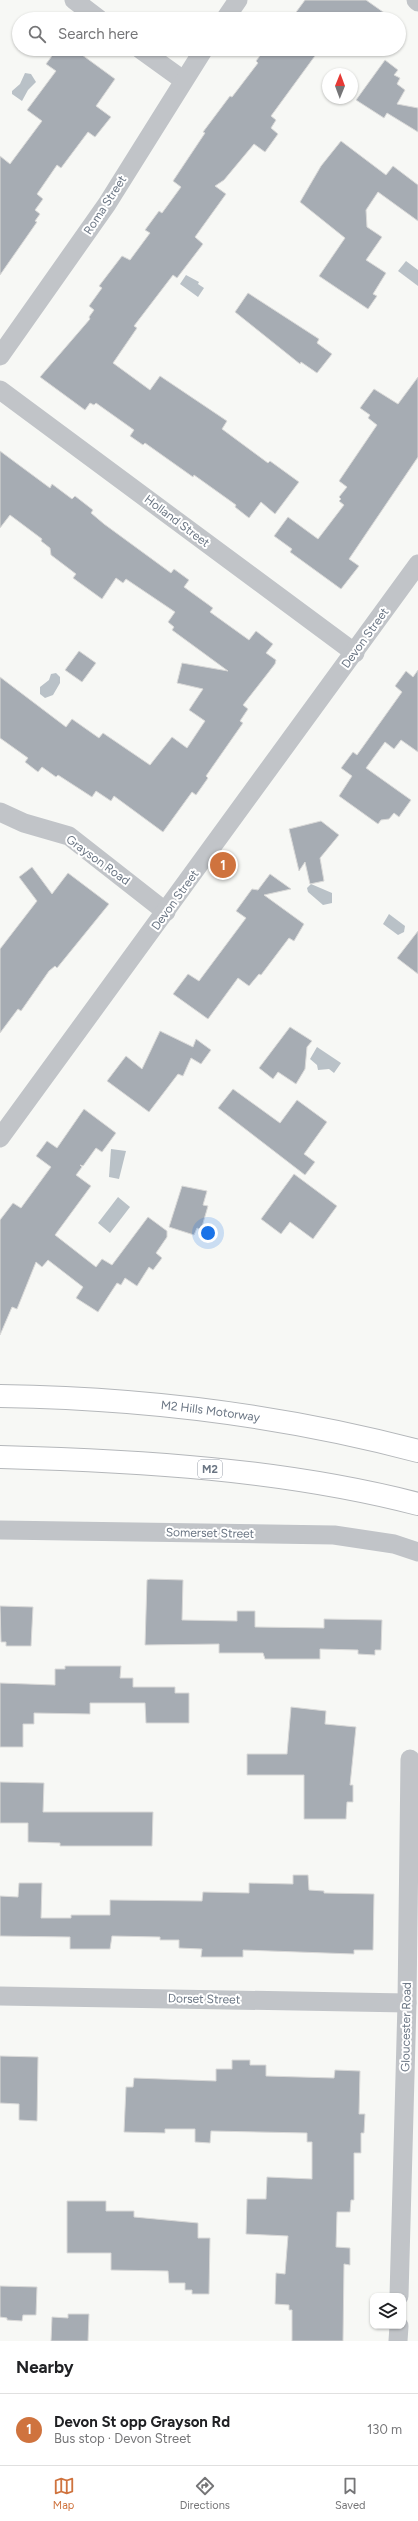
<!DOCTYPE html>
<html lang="en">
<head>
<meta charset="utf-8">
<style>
	:root { --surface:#fff; --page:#f2f2f2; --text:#202124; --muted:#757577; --line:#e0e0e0; --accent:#cf733e }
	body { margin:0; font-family:Figtree,sans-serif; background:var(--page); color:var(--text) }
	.controls { position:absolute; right:12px; bottom:12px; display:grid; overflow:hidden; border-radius:8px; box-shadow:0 1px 3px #0004 }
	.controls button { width:36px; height:36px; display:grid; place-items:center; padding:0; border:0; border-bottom:1px solid var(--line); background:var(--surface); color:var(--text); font:20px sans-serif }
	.compass { position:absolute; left:322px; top:68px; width:36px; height:36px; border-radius:50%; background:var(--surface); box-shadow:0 1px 3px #0004; rotate:1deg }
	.you { position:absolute; left:208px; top:1233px; width:14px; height:14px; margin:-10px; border:3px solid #fff; border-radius:50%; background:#1a73e8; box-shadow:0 0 0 6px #1a73e833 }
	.badge { display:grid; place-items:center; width:26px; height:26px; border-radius:50%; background:var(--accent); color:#fff; font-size:13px; font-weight:700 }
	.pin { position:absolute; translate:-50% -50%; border:2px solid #fff; box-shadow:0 1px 4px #0006 }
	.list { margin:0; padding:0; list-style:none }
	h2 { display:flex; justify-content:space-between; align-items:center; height:52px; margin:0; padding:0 16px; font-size:17px }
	h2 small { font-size:13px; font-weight:400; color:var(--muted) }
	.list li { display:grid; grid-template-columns:26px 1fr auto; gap:12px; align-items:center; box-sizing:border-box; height:72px; padding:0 16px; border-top:1px solid var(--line) }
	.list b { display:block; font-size:15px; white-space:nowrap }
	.list p { margin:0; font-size:13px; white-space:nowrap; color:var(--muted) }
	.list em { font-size:13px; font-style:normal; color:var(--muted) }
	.icon { flex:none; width:22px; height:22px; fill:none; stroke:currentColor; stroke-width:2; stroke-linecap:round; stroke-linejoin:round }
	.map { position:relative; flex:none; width:418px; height:2341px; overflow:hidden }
	.search { position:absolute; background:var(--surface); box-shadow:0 1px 3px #0004; left:12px; right:12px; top:12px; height:44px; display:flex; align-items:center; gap:10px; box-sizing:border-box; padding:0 14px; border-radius:22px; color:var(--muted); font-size:15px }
	.sheet { height:124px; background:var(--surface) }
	nav { display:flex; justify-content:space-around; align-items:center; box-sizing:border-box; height:56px; border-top:1px solid var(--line); background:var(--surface); font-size:11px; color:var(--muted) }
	nav a { display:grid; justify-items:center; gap:2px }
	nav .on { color:var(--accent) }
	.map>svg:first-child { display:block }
</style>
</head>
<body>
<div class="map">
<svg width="418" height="2341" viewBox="0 0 418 2341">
	<rect width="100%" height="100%" fill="#f7f8f5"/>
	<g fill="#b9c1c7">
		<path d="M25,73L31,74L36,82L28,90L22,101L12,94V91L20,84Z"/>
		<path d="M406,261L418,270V286L398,271Z"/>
		<path d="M186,275L199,282L198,284L204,288L198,297L180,284Z"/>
		<path d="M56,673L60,677V683L53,695L45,698L40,694V687L49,680L51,674Z"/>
		<path d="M311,884L332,893V903L323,905L308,892L307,888Z"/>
		<path d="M389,914L405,926L404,932L398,935L383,924Z"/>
		<path d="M317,1047L341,1063L334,1073L329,1069L318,1070L317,1065L310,1059Z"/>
		<path d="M111,1149L126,1151L119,1179L109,1177Z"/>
		<path d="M118,1197L130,1207L110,1233L98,1223Z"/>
	</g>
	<g fill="#a6acb3" stroke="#d9d9d8">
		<path d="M305,0H366L393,19H291Z"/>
		<path d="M57,49H74L115,79L96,106L111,117L95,137L88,132L61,168L57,165L37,194L43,199L35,210L40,214L35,221L37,222L0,275V156L10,164L42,121L27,110L56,71L46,64Z"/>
		<path d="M265,49H320L271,116L276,120L271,128L278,134L265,152L254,144L224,180L215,186L226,194L195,237L203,244L177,278L173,275L134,326L137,328L113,363L150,390L160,376L227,421L222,429L268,463L270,461L299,482L275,514L261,502L249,518L235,507L236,505L194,475L193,477L145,443L143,445L130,436L134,430L96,403L94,405L90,403L85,410L40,377L90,319L89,317L94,310L89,306L102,288L99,286L122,256L130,260L150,233L145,230L159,211L162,213L181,187L173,181L205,133L203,132L230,96L232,97L258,63L256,61Z"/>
		<path d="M385,60L398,70L394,75L400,78L397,84L405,90L397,104L418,108V132L387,113L384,118L356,100Z"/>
		<path d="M341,141L386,175L393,166L418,185V221L378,192L366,210L367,227L382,237L366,260L386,273L373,294L377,296L368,309L319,276L345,238L300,202L321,166Z"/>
		<path d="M248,293L319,339L317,343L332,354L317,373L301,362L300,364L235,312Z"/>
		<path d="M418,377V457L349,559L359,566L341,589L290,552L292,549L274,536L288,517L318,539L344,505L339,501L341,499L339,497L347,487L339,481L377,425L368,418L370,415L360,408L374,389L398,404Z"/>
		<path d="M0,451L50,488L52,484L72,499L75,496L93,510L91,513L104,524L171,573L174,569L189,580L184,587L213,608L210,612L249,640L256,631L273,644L266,653L276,660L275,664L243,705L248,709L240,721L243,723L206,776L208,778L196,795L192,792L163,832L114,796L111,801L96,791L92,797L58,775L56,777L42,767L38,772L25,762L28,758L0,738V677L66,727L72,719L99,738L103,733L150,765L172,737L187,748L205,721L189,710L203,689L177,683L182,663L228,671L172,630L174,627L168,622L175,612L126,579L123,583L116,578L102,599L73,578L76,574L51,555L50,548L41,541L42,539L10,515L0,528Z"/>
		<path d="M79,651L96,663L82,682L65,670Z"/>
		<path d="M418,670V752L401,740L394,749L385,742L366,768L411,800L399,817L394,813L389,819L381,820L378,824L339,796L352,776L341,768L353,752L357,755L402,692L395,686L406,671L413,677Z"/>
		<path d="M321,821L339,835L320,858L324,881L310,884L305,862L299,871L289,829Z"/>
		<path d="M32,867L52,894L68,873L109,904L57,968L55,966L49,971L21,1011L18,1009L0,1033V949L37,901L19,877Z"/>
		<path d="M270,874L291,889L264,895L304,924L294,941L289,938L261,975L259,974L249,986L238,978L208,1019L173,994L188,974L199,981L246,918L236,911L252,889L258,890Z"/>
		<path d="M418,931V974L397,958Z"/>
		<path d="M290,1027L312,1041L307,1047L305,1069L296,1084L278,1072L273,1079L259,1068Z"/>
		<path d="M160,1031L193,1047L196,1039L211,1050L201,1064L191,1058L183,1076L178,1074L149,1112L107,1081L126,1056L142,1069Z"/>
		<path d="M233,1089L280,1123L297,1100L327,1122L304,1154L315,1162L305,1175L218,1108Z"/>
		<path d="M84,1109L116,1133L102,1152L96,1148L83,1166L80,1165L82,1167L76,1175L91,1186L55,1235L96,1267L102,1259L112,1265L148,1217L167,1231V1237L156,1253L162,1258L153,1270L149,1267L137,1286L125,1278L121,1285L117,1283L98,1312L76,1298L83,1287L48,1260L42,1267L36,1262L17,1309L12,1307L0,1335V1220L13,1203L21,1208L51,1167L36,1156L47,1141L57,1148Z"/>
		<path d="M294,1174L337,1206L313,1239L290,1222L281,1234L261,1219Z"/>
		<path d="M182,1186L207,1191L203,1205L208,1206L201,1230L197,1228L194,1235L169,1227Z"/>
		<path d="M150,1579L183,1580L182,1620L237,1621V1611H255V1627L324,1628V1619L382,1620L381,1650H375V1655L358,1654V1650L320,1649V1659H265L263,1653H219V1644L145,1645L147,1580Z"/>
		<path d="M0,1606L33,1607L31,1646H6V1642H1Z"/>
		<path d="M65,1666H121L120,1678H133V1687H175V1693H189V1723H146L145,1703H90V1714L34,1713V1724H23V1747H0V1683L55,1685V1669H65Z"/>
		<path d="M291,1707L326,1711L325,1724L356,1727L350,1785H353V1802H347L346,1819H304V1775H247V1754H287Z"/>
		<path d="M0,1782L44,1783L43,1812H153L152,1846H60V1843L28,1842V1823H0Z"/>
		<path d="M293,1875H308L309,1890L324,1891V1893L374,1894L373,1950H354V1954L243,1950V1957H201L202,1949L179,1948V1940H160V1937L112,1936L110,1949H70V1937L0,1936V1896L18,1897L19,1883H42L41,1918H71V1915H110V1900L202,1901L203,1892L249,1893V1883L293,1884Z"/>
		<path d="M0,2056L38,2057L37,2121L19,2120V2104L0,2103Z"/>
		<path d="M232,2060H250V2065H266V2076L334,2078L335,2070L360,2071L359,2114H365L364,2133H361V2153H354V2200H351L350,2212H337L336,2247L350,2248V2265L344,2264L343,2341H292V2310H289V2305L275,2304L276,2273L285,2274L288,2236L246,2234L247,2199H266L267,2177L312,2179V2142H307V2133L211,2131L210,2143L195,2142V2129H165V2133L124,2132L126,2087H133L134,2078L216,2081V2069H232Z"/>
		<path d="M67,2201H106V2211H134V2217L198,2223V2238H210L209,2294H192V2290H185V2283H169L168,2271L111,2270V2253H67Z"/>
		<path d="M0,2286L37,2287L36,2315H23L22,2321L7,2320V2318L0,2317Z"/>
		<path d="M68,2314H89L88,2341H51L52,2317L68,2318Z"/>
	</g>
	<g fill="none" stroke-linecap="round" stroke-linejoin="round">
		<defs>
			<g id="highway">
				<path id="s1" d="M0,1396C140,1398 282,1415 418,1451"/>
				<path d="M0,1457C140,1461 282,1469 418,1504"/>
			</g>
		</defs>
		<use href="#highway" stroke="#b4b7ba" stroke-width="24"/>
		<g stroke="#c1c4c8" stroke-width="19">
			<path d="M74,0L99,19"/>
			<path d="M416,0L418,2"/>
			<path d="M225,19L238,0"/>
			<path d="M140,49L183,80"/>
			<path d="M0,356L107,204L204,49"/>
			<path d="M0,390L355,653"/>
			<path d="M0,812L24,823L69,836L166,912"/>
			<path d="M0,1138L418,564"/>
			<path d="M0,1530L334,1535L394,1544L418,1552"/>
			<path d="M0,1996L407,2003"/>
			<path d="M399,2296L407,2003L410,1759"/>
			<path d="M398,2341L399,2326"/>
		</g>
		<use href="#highway" stroke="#fff" stroke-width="22"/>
	</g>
	<g text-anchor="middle" stroke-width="4" stroke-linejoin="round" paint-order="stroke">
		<rect fill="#fff" stroke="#979ea8" stroke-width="1" x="198" y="1460" width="24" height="18" rx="3"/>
		<g font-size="11" font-weight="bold" fill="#6a7583">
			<text x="210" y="1473">M2</text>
		</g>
		<g font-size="12" fill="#6a7583" stroke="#fff">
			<text transform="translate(105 205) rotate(-57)" y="4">Roma Street</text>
			<text transform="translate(177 521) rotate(37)" y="4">Holland Street</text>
			<text transform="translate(365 638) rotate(-54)" y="4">Devon Street</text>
			<text transform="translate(98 860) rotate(36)" y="4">Grayson Road</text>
			<text transform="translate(175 900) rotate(-54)" y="4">Devon Street</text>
			<text dy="4" stroke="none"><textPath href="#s1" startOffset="211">M2 Hills Motorway</textPath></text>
			<text transform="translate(210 1533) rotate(1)" y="4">Somerset Street</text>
			<text transform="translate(204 1999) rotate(1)" y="4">Dorset Street</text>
			<text transform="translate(406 2027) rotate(-89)" y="4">Gloucester Road</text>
		</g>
	</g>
</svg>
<div class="controls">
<button><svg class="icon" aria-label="layers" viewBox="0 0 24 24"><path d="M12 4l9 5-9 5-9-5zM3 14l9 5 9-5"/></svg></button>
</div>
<svg class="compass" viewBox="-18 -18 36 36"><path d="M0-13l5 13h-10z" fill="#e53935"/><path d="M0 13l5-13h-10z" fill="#757577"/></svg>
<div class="you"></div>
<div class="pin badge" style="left:223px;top:865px">1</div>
<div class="search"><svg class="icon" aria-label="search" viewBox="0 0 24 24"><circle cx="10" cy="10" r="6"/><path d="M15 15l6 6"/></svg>Search here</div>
</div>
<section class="sheet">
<h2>Nearby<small></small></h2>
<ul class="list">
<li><span class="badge">1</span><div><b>Devon St opp Grayson Rd</b><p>Bus stop · Devon Street</p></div><em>130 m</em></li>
</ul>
</section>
<nav>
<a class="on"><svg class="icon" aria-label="map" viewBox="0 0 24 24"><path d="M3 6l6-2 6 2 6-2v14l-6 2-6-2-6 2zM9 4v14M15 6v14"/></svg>Map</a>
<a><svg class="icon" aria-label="directions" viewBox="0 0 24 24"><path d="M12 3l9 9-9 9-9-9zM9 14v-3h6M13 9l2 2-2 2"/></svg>Directions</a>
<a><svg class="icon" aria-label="saved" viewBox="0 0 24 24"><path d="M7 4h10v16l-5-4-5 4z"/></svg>Saved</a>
</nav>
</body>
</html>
